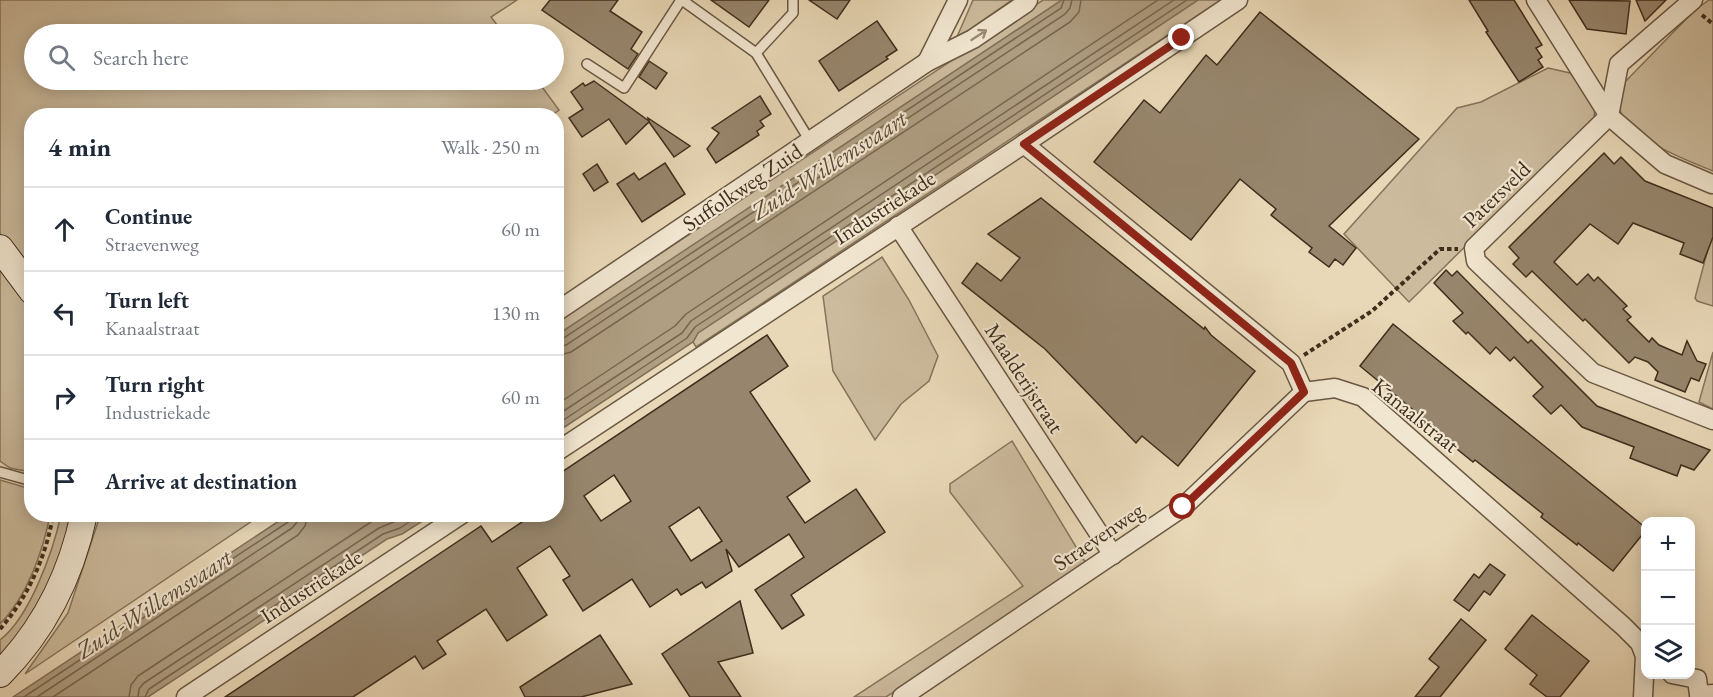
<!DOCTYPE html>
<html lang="en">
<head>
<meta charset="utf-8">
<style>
	:root { --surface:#fff; --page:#f2f2f3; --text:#1f2937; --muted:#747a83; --line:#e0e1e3 }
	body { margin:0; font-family:"EB Garamond",serif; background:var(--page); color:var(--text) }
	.controls { position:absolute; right:18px; bottom:18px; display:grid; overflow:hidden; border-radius:12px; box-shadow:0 3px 15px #0003 }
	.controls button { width:54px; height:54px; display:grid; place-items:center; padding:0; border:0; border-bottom:2px solid var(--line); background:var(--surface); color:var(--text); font:30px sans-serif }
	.stop { position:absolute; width:18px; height:18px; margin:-14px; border:4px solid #8f2418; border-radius:50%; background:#fff }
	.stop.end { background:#8f2418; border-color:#fff; box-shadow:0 2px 6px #0008 }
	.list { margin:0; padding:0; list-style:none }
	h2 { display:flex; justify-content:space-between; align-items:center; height:78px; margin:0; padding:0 24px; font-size:26px }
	h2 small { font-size:20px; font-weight:400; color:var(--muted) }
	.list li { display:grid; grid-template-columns:39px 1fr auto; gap:18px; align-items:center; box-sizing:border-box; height:84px; padding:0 24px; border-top:2px solid var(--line) }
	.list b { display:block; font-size:22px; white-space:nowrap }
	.list p { margin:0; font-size:20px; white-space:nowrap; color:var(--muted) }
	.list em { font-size:20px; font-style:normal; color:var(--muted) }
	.icon { flex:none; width:33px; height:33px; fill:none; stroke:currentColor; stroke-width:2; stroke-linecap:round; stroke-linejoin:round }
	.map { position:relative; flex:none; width:1713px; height:697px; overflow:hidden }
	.search { position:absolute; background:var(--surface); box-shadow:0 3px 15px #0003; left:24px; top:24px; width:540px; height:66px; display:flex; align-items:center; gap:15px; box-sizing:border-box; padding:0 21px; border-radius:33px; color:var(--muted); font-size:22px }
	.panel { position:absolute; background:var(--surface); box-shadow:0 3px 15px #0003; left:24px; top:108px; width:540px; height:414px; border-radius:24px }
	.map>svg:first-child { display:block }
</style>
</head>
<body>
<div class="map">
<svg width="1713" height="697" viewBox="0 0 1713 697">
	<rect width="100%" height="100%" fill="#e9d8b7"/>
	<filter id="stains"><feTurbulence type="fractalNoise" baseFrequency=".00333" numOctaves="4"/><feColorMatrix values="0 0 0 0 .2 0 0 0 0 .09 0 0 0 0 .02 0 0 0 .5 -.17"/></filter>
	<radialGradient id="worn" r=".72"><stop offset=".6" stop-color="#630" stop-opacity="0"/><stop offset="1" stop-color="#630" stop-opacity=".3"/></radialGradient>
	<g fill="#ccbb9d" stroke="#86745c" stroke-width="1.5">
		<path d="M0,0H517L491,17L504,34H34V80H537L559,110L551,116H32L31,275L0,235Z"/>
		<path d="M973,0H1012L956,39Z"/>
		<path d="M1043,0H1062L557,336V322Z"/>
		<path d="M1198,0H1221L696,347L693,342L698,333Z"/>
		<path d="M1709,0H1713V171C1686,160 1637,142 1622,115C1618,109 1619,96 1619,88L1695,10Z"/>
		<path d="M1548,68L1570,73L1585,89L1595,104L1594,119L1409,302L1344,234L1457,108L1481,102Z"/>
		<path d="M1713,230V306L1697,301L1695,298Z"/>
		<path d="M882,257L909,300L938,356L929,381L901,404L875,440L833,371L823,296Z"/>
		<path d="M0,266L31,311V472L10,468L0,461Z"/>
		<path d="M1713,352V409L1699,402Z"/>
		<path d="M1012,441L1087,565L886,697H854L1023,586L950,492V484Z"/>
		<path d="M0,480L31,489L32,514L50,515C43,551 27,597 0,624Z"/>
		<path d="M61,515H73L45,602L0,657V640C30,617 53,551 61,515Z"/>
		<path d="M154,515L178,516L261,515L25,674L68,613L99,519L103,515Z"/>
	</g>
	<g fill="#af9e82" stroke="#827159" stroke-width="1.5">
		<path d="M1062,0H1198L698,333L693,342L557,432V335Z"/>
		<path d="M288,515H432L402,534L387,539L148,697H13Z"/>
	</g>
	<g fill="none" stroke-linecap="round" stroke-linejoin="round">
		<g stroke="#77664f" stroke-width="1.5">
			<path d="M556,340L562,339L1061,8L1064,0"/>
			<path d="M556,347L566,345L1065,14L1070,8L1072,0"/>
			<path d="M556,356L571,352L1070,22L1079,12L1081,0"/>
			<path d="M556,405L675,326L686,314L1158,0"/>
			<path d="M556,416L682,333L691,321L1174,0"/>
			<path d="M556,425L687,338L695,327L1187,0"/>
			<path d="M24,697L288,522L291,514"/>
			<path d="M37,697L292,528L297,522L298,514"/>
			<path d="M53,697L298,535L305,526L308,514"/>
			<path d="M129,697L131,685L138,676L374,520L389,514"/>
			<path d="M138,697L139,689L144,683L379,528L396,521L407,514"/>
			<path d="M145,697L149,689L383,534L400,528L421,514"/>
		</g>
	</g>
	<g fill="#97866d" stroke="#3f2d1c" stroke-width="1.5" fill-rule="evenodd">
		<path d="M550,0H618L610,11L642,32L631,49L638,54L628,69L542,10Z"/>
		<path d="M711,0H769L749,27Z"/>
		<path d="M809,0H850L837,19Z"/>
		<path d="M1469,0H1514L1542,45L1536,48L1542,57L1538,60L1543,67L1519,82L1486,32L1488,31Z"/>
		<path d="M1569,0L1630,1L1626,34L1587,29Z"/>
		<path d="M1636,0H1666L1645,21Z"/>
		<path d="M1260,12L1419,139L1329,226L1356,248L1343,265L1335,259L1329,267L1309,252L1312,248L1271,215L1276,209L1240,179L1191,240L1094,162L1144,100L1160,113L1206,55L1217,65Z"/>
		<path d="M877,21L897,50L886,57L888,59L839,91L819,61Z"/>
		<path d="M649,61L667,73L656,89L639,77Z"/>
		<path d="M594,81L649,121L648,118L690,146L674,157L649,122L626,144L609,119L582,137L569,118L583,109L571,92L583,83L585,86Z"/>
		<path d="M760,96L771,114L760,121L764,126L757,131L759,135L716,163L707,149L719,133L712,128Z"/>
		<path d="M1604,153L1614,164L1621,157L1645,181L1713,208V237L1703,263L1680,254L1684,243L1633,223L1618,244L1590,224L1554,262L1577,285L1588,274L1594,281L1598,277L1627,306L1623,309L1631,317L1627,320L1649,342L1652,338L1659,345L1682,355L1687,341L1697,361L1706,364L1699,381L1691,378L1685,392L1655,380L1658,372L1648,362L1635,357L1629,363L1585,319L1583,321L1532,271L1526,277L1513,264L1519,258L1509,247Z"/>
		<path d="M665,163L685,194L642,222L617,184L634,173L639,180Z"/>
		<path d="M597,164L608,182L594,191L583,174Z"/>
		<path d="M1041,198L1204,329L1205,327L1211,335L1255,371L1178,466L1142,436L1136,443L1045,349L962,283L977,263L1001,281L1020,258L988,234Z"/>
		<path d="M1446,270L1452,276L1457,271L1528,343L1531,340L1597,406L1710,450L1694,470L1681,465L1677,476L1630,458L1634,447L1582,427L1561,405L1551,414L1533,396L1543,387L1514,357L1510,361L1496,347L1490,354L1468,332L1466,334L1453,321L1463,313L1434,283Z"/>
		<path d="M1393,324L1646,528V530L1613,571L1578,543L1577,545L1541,517L1543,514L1475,460L1473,462L1426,424L1428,422L1360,366Z"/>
		<path d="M767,335L788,366L750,392L810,481L787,497L805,523L856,489L885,532L791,595L804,615L782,629L755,590L804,557L789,534L739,567L726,549L732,571L706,588L702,582L681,595L677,589L650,607L632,579L583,611L563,580L570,576L550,546L517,568L547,615L507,641L486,609L437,641L446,654L423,669L415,656L353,697H225L481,526L492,542L534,514H556V476ZM614,475L631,501L601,521L584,496ZM699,507L722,541L691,561L669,527Z"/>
		<path d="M1490,564L1505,575L1490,595L1484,591L1469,611L1454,600L1474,574L1479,578Z"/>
		<path d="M740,601L753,653L718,662L741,697H690L662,654Z"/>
		<path d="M1532,615L1589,661L1560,697H1547L1530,684L1537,675L1505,649Z"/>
		<path d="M1461,619L1486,640L1440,697H1415L1439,667L1429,659Z"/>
		<path d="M600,635L632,684L581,697H525L520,687Z"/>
	</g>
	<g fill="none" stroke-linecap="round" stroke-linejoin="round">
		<defs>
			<g id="service">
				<path d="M682,0L756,53L810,141"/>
				<path d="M756,53L793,13V0"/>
				<path d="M587,64L624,88L681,0"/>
				<path d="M0,472L32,481"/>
			</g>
			<g id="minor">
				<path d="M1536,0L1609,116L1665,164L1712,184"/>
				<path d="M1693,0L1619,64L1609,116L1474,248L1476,261L1593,373L1713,420"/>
				<path d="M927,62L958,0"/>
				<path d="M1024,144L1291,363L1304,392"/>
				<path d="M898,226L1113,555"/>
				<path d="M556,312L927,62L973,39L1026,3L1028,0"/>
				<path d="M1304,392L1335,388L1363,397L1623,626L1640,643L1645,656L1643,697"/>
				<path d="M556,452L1024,144L1238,0"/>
				<path d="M1672,674L1697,679L1699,695L1713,694"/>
				<path d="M186,697L462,514"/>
				<path d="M902,697L1183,507L1304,392"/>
			</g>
			<g id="secondary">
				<path d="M0,248L32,291"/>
				<path d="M0,674C45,629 71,576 84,514"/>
			</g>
		</defs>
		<use href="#service" stroke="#6a5843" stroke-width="12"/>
		<use href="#minor" stroke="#6a5843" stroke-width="21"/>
		<use href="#secondary" stroke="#3f2d1c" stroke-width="28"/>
		<g stroke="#3f2d1c" stroke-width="4" stroke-dasharray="4.5 3" stroke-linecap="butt">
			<path d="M1702,15L1713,24"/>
			<path d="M1304,355L1372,311L1440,249H1458"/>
			<path d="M0,629C27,599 47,555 53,514"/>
		</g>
		<use href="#service" stroke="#f1e6d0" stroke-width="9"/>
		<use href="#minor" stroke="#f1e6d0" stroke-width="18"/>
		<use href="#secondary" stroke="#f1e6d0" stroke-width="26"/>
	</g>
	<defs><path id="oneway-shaft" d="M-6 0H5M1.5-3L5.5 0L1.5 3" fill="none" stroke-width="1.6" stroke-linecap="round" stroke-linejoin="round" transform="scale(1.5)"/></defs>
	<use stroke="#988a76" href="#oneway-shaft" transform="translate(979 35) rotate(-33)"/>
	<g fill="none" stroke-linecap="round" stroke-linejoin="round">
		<path stroke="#8f2418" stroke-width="8" d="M1182,38L1024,144L1291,363L1304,392L1183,507"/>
	</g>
	<g text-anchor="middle" stroke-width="4.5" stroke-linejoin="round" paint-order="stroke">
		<g font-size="22" fill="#3f2d1c" stroke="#f1e6d0">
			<text transform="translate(742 187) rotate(-34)" y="8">Suffolkweg Zuid</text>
			<text transform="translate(1496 194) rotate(-44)" y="8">Patersveld</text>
			<text transform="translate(884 207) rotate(-33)" y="8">Industriekade</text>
			<text transform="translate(1025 378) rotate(57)" y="8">Maalderijstraat</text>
			<text transform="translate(1416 415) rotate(39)" y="8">Kanaalstraat</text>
			<text transform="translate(1098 536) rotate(-34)" y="8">Straevenweg</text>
			<text transform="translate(311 586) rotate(-33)" y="8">Industriekade</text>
		</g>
		<g font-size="24" font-style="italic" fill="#5b4936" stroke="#f1e6d0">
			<text transform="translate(829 165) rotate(-33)" y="8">Zuid-Willemsvaart</text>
			<text transform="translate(154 604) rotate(-33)" y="8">Zuid-Willemsvaart</text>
		</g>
	</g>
	<rect width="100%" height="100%" filter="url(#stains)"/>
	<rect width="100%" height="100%" fill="url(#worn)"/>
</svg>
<div class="controls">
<button>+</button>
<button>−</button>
<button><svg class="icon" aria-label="layers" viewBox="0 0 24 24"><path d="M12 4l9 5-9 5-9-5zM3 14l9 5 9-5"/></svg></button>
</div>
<div class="stop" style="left:1183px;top:507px"></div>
<div class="stop end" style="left:1182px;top:38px"></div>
<div class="search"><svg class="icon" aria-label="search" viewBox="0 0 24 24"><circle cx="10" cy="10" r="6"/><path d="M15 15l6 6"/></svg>Search here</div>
<section class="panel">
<h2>4 min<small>Walk · 250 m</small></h2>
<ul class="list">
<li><svg class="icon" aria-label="ahead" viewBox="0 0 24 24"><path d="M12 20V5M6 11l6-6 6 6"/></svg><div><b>Continue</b><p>Straevenweg</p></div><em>60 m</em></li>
<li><svg class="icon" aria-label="left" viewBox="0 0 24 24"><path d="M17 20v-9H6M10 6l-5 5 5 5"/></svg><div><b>Turn left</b><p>Kanaalstraat</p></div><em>130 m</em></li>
<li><svg class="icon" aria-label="right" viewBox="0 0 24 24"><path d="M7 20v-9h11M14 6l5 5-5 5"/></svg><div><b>Turn right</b><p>Industriekade</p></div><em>60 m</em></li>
<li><svg class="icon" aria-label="arrive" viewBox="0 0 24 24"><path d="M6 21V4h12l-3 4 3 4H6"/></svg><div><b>Arrive at destination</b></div></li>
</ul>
</section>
</div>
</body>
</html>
